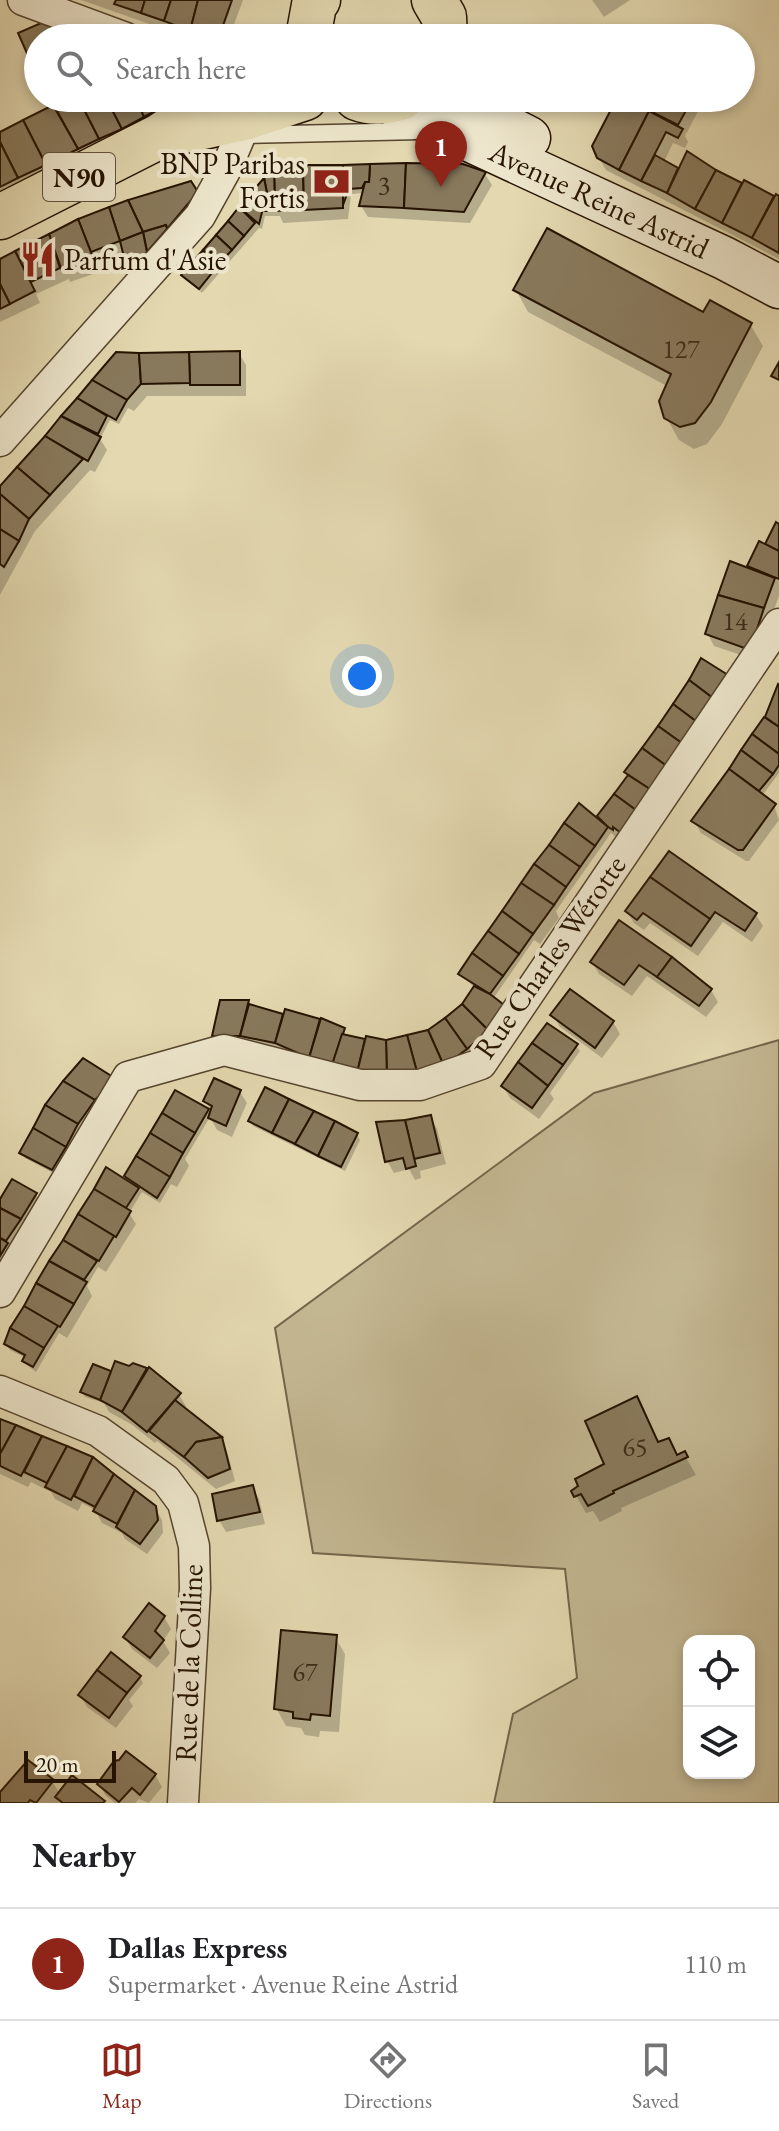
<!DOCTYPE html>
<html lang="en">
<head>
<meta charset="utf-8">
<style>
	:root { --surface:#fff; --page:#f6f6f6; --text:#202124; --muted:#757577; --line:#e0e0e0; --accent:#8f2418 }
	body { margin:0; font-family:"EB Garamond",serif; background:var(--page); color:var(--text) }
	.controls { position:absolute; right:24px; bottom:24px; display:grid; overflow:hidden; border-radius:16px; box-shadow:0 4px 12px #0003 }
	.controls button { width:72px; height:72px; display:grid; place-items:center; padding:0; border:0; border-bottom:2px solid var(--line); background:var(--surface); color:var(--text); font:40px sans-serif }
	.scale { position:absolute; left:24px; bottom:20px; width:92px; box-sizing:border-box; padding-left:8px; border:4px solid #261301; border-top:0; font-size:22px; line-height:28px; white-space:nowrap; color:#261301; -webkit-text-stroke:6px #ede6cc; paint-order:stroke }
	.you { position:absolute; left:362px; top:676px; width:28px; height:28px; margin:-20px; border:6px solid #fff; border-radius:50%; background:#1a73e8; box-shadow:0 0 0 12px #1a73e833 }
	.badge { display:grid; place-items:center; width:52px; height:52px; border-radius:50%; background:var(--accent); color:#fff; font-size:26px; font-weight:700 }
	.pin { position:absolute; translate:-50% -66px; filter:drop-shadow(0 2px 4px #0008) }
	.pin::after { content:''; position:absolute; top:42px; width:28px; height:24px; background:inherit; clip-path:polygon(0 0,100% 0,50% 100%) }
	.list { margin:0; padding:0; list-style:none }
	h2 { display:flex; justify-content:space-between; align-items:center; height:104px; margin:0; padding:0 32px; font-size:34px }
	h2 small { font-size:26px; font-weight:400; color:var(--muted) }
	.list li { display:grid; grid-template-columns:52px 1fr auto; gap:24px; align-items:center; box-sizing:border-box; height:112px; padding:0 32px; border-top:2px solid var(--line) }
	.list b { display:block; font-size:30px; white-space:nowrap }
	.list p { margin:0; font-size:26px; white-space:nowrap; color:var(--muted) }
	.list em { font-size:26px; font-style:normal; color:var(--muted) }
	.icon { flex:none; width:44px; height:44px; fill:none; stroke:currentColor; stroke-width:2; stroke-linecap:round; stroke-linejoin:round }
	.map { position:relative; flex:none; width:779px; height:1803px; overflow:hidden }
	.search { position:absolute; background:var(--surface); box-shadow:0 4px 12px #0003; left:24px; right:24px; top:24px; height:88px; display:flex; align-items:center; gap:20px; box-sizing:border-box; padding:0 28px; border-radius:44px; color:var(--muted); font-size:30px }
	.sheet { height:216px; background:var(--surface) }
	nav { display:flex; justify-content:space-around; align-items:center; box-sizing:border-box; height:112px; border-top:2px solid var(--line); background:var(--surface); font-size:22px; color:var(--muted) }
	nav a { display:grid; justify-items:center; gap:4px }
	nav .on { color:var(--accent) }
	.map>svg:first-child { display:block }
</style>
</head>
<body>
<div class="map">
<svg width="779" height="1803" viewBox="0 0 779 1803">
	<rect width="100%" height="100%" fill="#e3d8b0"/>
	<filter id="stains"><feTurbulence type="fractalNoise" baseFrequency=".0025" numOctaves="4"/><feColorMatrix values="0 0 0 0 .2 0 0 0 0 .09 0 0 0 0 .02 0 0 0 .5 -.17"/></filter>
	<radialGradient id="worn" r=".72"><stop offset=".6" stop-color="#630" stop-opacity="0"/><stop offset="1" stop-color="#630" stop-opacity=".3"/></radialGradient>
	<path fill="#c3b792" stroke="#74654a" stroke-width="2" fill-rule="evenodd" d="M779,1040V1803H494L513,1714L577,1678L565,1569L313,1553L275,1328L594,1093ZM689,1641H749V1773H689Z"/>
	<g fill="#0003">
		<path d="M81,0H243L229,38H189Z"/>
		<path d="M592,0H630L604,17Z"/>
		<path d="M50,98H65L54,105Z"/>
		<path d="M88,98H205L0,202V134L57,114Z"/>
		<path d="M619,98H705L685,136L688,142L685,148L673,143L664,162L679,171L688,154L743,186L745,183L779,199V259L606,170L599,158Z"/>
		<path d="M463,166L485,174L492,185L470,223L368,217L361,206L364,193L351,194L348,219L283,223L280,216H265L262,229L259,228L202,293L184,275L275,168Z"/>
		<path d="M190,184L203,205L130,273L125,253L96,264L99,272L70,282L69,279L36,294L40,303L0,322V261L79,221Z"/>
		<path d="M516,290L704,315L750,324L763,346L722,424L707,444L694,449L679,440L666,417L667,386L528,312Z"/>
		<path d="M239,353L246,365V396H147L134,411L128,408L119,424L110,420L100,439L107,450L95,472L90,470L35,531L0,595V489L117,354Z"/>
		<path d="M779,522V596L756,660L714,646L708,634L748,569L760,544L770,549L767,544Z"/>
		<path d="M702,661L734,682L619,840L611,833L556,911L559,918L540,944L534,940L493,999L492,1036L447,1071L335,1073L220,1047L214,1035L248,1002L250,1007L284,1016L319,1021L321,1025L343,1029L346,1036L386,1042L428,1032L464,1006L475,988L460,974L606,828L600,816L630,777L627,772Z"/>
		<path d="M779,692V773L762,796L774,805L779,820L749,861H746L701,833L694,821L730,770L772,724L767,717Z"/>
		<path d="M669,854L756,915L763,926L752,942L723,922L698,956L650,923L644,930L634,923L627,911Z"/>
		<path d="M619,923L711,990L718,1002L706,1017L647,976L632,996L599,974L592,962Z"/>
		<path d="M553,1015L613,1022L620,1034L602,1058L560,1027Z"/>
		<path d="M576,1046L580,1051L550,1093L554,1099L539,1119L510,1098L503,1086Z"/>
		<path d="M114,1081L55,1174L25,1158L22,1153Z"/>
		<path d="M240,1092L247,1103L232,1137L217,1130L210,1117L185,1159L189,1166L177,1187L171,1184L160,1203L142,1192L129,1213L136,1224L106,1272L98,1267L87,1286L92,1296L67,1338L59,1333L36,1372L28,1366L26,1358L10,1350L6,1344L51,1262L107,1170L125,1179L176,1093L213,1114L205,1101Z"/>
		<path d="M430,1117L437,1129L446,1164L420,1171L421,1178L415,1180L409,1169L394,1173L387,1161Z"/>
		<path d="M250,1121L357,1134L360,1140L345,1171L253,1126Z"/>
		<path d="M36,1195L39,1200L8,1247L13,1256L0,1278V1201Z"/>
		<path d="M133,1365L148,1369L179,1395L186,1406L184,1410L220,1438L227,1451L235,1481L216,1489L157,1441L155,1443L131,1424L109,1412L104,1403L85,1397L82,1392L109,1373L112,1377Z"/>
		<path d="M0,1421L92,1459L154,1507L162,1520L163,1533L147,1554L125,1539L122,1533L102,1523L95,1510L82,1503L78,1511L55,1499L51,1492L31,1482L28,1487L0,1474Z"/>
		<path d="M659,1444L677,1457L684,1454L696,1475L621,1508L622,1511L600,1522L593,1511L586,1513L574,1492L607,1465Z"/>
		<path d="M252,1487L259,1499L265,1524L226,1532L219,1520Z"/>
		<path d="M164,1617L171,1629L163,1641L170,1653L157,1668L132,1649L125,1637Z"/>
		<path d="M335,1637L345,1654L339,1732L320,1731L319,1737L305,1735L301,1728L286,1726L276,1708Z"/>
		<path d="M140,1677L143,1683L129,1700L133,1706L116,1728L87,1707L80,1695Z"/>
		<path d="M155,1775L162,1787L149,1803L139,1799L135,1803H115L106,1796L99,1784Z"/>
		<path d="M72,1778L104,1803H0V1795L52,1781L60,1794Z"/>
	</g>
	<g fill="#88795c" stroke="#261301" stroke-width="2">
		<path d="M116,0H145L141,13L114,4Z"/>
		<path d="M145,0H171L164,21L141,13Z"/>
		<path d="M171,0H198L190,31L164,21Z"/>
		<path d="M198,0H232L220,34L212,38L190,31Z"/>
		<path d="M41,23L66,32L64,38H38V78L18,33Z"/>
		<path d="M83,98H106L122,129L99,139L79,100Z"/>
		<path d="M106,98H136L144,117L122,129Z"/>
		<path d="M136,98H180L144,117Z"/>
		<path d="M617,98H624L649,111L619,170L597,158L592,146Z"/>
		<path d="M624,98H693L678,125Z"/>
		<path d="M79,100L99,139L78,149L57,111Z"/>
		<path d="M53,105L78,149L46,165L23,120Z"/>
		<path d="M649,111L683,129L678,138L666,132L641,181L619,170Z"/>
		<path d="M23,120L46,165L18,178L0,142V132Z"/>
		<path d="M0,142L18,178L0,187Z"/>
		<path d="M687,151L716,170L695,209L667,193Z"/>
		<path d="M655,155L678,168L667,193L641,181Z"/>
		<path d="M406,163L404,208L359,206L365,182H369L370,164Z"/>
		<path d="M406,163L463,164L486,172L464,212L404,208Z"/>
		<path d="M370,164L369,182H365L362,188L349,189L343,205V165Z"/>
		<path d="M303,165L304,210L275,211L274,166Z"/>
		<path d="M303,165H343V208L304,210Z"/>
		<path d="M274,166L275,211H263L267,193L264,178Z"/>
		<path d="M716,170L742,183L722,223L695,209Z"/>
		<path d="M264,178L267,193L259,224L239,207Z"/>
		<path d="M744,180L774,196L752,238L722,223Z"/>
		<path d="M191,181L198,192L167,229L166,225L143,232L128,200Z"/>
		<path d="M776,194L779,196V253L752,238Z"/>
		<path d="M128,200L143,232L120,241L109,207Z"/>
		<path d="M109,207L120,241L91,252L78,219Z"/>
		<path d="M239,207L255,223L244,236L228,221Z"/>
		<path d="M78,219L94,260L62,271L49,234Z"/>
		<path d="M228,221L244,236L232,250L216,235Z"/>
		<path d="M166,225L167,229L147,252L143,232Z"/>
		<path d="M547,228L703,312L710,300L752,323L711,402L695,423L680,427L664,418L659,401L671,374L513,290Z"/>
		<path d="M143,232L147,252L128,273L120,241Z"/>
		<path d="M49,234L60,268L31,282L15,251Z"/>
		<path d="M216,235L232,250L219,264L203,250Z"/>
		<path d="M203,250L219,264L199,289L181,275Z"/>
		<path d="M15,251L35,291L10,304L0,284V259Z"/>
		<path d="M0,284L10,304L0,309Z"/>
		<path d="M240,351V385H190L189,352Z"/>
		<path d="M116,352L139,353L141,384L127,400L92,380Z"/>
		<path d="M189,352L190,383L141,384L139,353Z"/>
		<path d="M779,362V380L771,376Z"/>
		<path d="M92,380L127,400L116,420L77,398Z"/>
		<path d="M77,398L107,416L98,434L61,416Z"/>
		<path d="M61,416L101,437L88,461L45,436Z"/>
		<path d="M45,436L83,459L50,495L17,467Z"/>
		<path d="M17,467L50,495L29,519L0,494V486Z"/>
		<path d="M0,494L29,519L19,541L0,529Z"/>
		<path d="M776,522L779,524V551L765,544Z"/>
		<path d="M0,529L19,541L4,567L0,564Z"/>
		<path d="M759,541L779,551V579L747,566Z"/>
		<path d="M730,561L775,578L764,608L718,595Z"/>
		<path d="M718,595L764,608L750,650L705,634Z"/>
		<path d="M701,658L736,680L722,705L689,680Z"/>
		<path d="M689,680L722,705L705,728L673,704Z"/>
		<path d="M778,684L779,685V727L765,717Z"/>
		<path d="M673,704L705,728L690,749L658,726Z"/>
		<path d="M764,717L779,727V754L752,734Z"/>
		<path d="M658,726L690,749L675,772L642,748Z"/>
		<path d="M752,734L779,754V765L773,774L741,750Z"/>
		<path d="M642,748L675,772L659,795L624,772Z"/>
		<path d="M741,750L773,774L759,791L729,769Z"/>
		<path d="M729,769L776,804L743,850H738L691,821Z"/>
		<path d="M628,775L659,795L644,816L614,794Z"/>
		<path d="M614,794L644,816L629,839L613,827V830L608,827L597,816Z"/>
		<path d="M579,803L608,827L595,846L564,823Z"/>
		<path d="M564,823L595,846L580,867L549,845Z"/>
		<path d="M549,845L580,867L566,887L534,864Z"/>
		<path d="M669,851L757,913L745,931L715,912L710,919L650,877Z"/>
		<path d="M534,864L566,887L554,905L521,883Z"/>
		<path d="M650,877L710,919L691,946L643,913L637,920L625,911Z"/>
		<path d="M521,883L554,905L533,934L502,911Z"/>
		<path d="M502,911L533,934L519,954L488,931Z"/>
		<path d="M619,920L672,957L657,977L639,965L624,985L590,962Z"/>
		<path d="M488,931L519,954L503,976L472,953Z"/>
		<path d="M472,953L503,976L490,994L458,974Z"/>
		<path d="M672,957L712,989L699,1006L657,977Z"/>
		<path d="M474,986L490,994L508,1008L489,1031L462,1004Z"/>
		<path d="M570,989L614,1021L595,1048L550,1015Z"/>
		<path d="M220,1000H249L240,1036H212Z"/>
		<path d="M249,1004L283,1014L275,1043L240,1036Z"/>
		<path d="M462,1004L489,1031L467,1049L445,1018Z"/>
		<path d="M285,1009L320,1019L309,1058L275,1043Z"/>
		<path d="M321,1018L345,1028L331,1068L309,1058Z"/>
		<path d="M445,1018L467,1049L444,1066L428,1030Z"/>
		<path d="M547,1023L578,1044L563,1065L532,1043Z"/>
		<path d="M428,1030L444,1066L417,1072L407,1035Z"/>
		<path d="M342,1034L365,1039L357,1073L331,1068Z"/>
		<path d="M407,1035L417,1072L387,1078L386,1040Z"/>
		<path d="M366,1036L386,1040L387,1078L357,1073Z"/>
		<path d="M532,1043L563,1065L548,1086L518,1062Z"/>
		<path d="M83,1058L116,1079L95,1100L63,1081Z"/>
		<path d="M518,1062L548,1086L532,1108L501,1086Z"/>
		<path d="M214,1078L241,1090L226,1126L208,1118L212,1106L203,1101Z"/>
		<path d="M63,1081L95,1100L78,1124L45,1105Z"/>
		<path d="M265,1087L289,1099L272,1133L248,1121Z"/>
		<path d="M175,1090L209,1109L195,1133L162,1113Z"/>
		<path d="M289,1099L314,1111L295,1144L272,1133Z"/>
		<path d="M45,1105L78,1124L66,1147L33,1128Z"/>
		<path d="M314,1111L335,1121L318,1156L295,1144Z"/>
		<path d="M162,1113L195,1133L183,1153L150,1133Z"/>
		<path d="M431,1115L440,1153L414,1159L405,1120Z"/>
		<path d="M405,1120L416,1166L406,1169L403,1158L385,1162L376,1122Z"/>
		<path d="M335,1121L358,1133L341,1167L318,1156Z"/>
		<path d="M33,1128L66,1147L52,1170L19,1153Z"/>
		<path d="M150,1133L183,1153L170,1177L136,1156Z"/>
		<path d="M136,1156L170,1177L157,1198L124,1176Z"/>
		<path d="M106,1167L139,1188L126,1208L94,1189Z"/>
		<path d="M12,1179L37,1193L21,1219L0,1208V1199Z"/>
		<path d="M94,1189L131,1211L116,1237L78,1214Z"/>
		<path d="M0,1208L21,1219L6,1241L0,1238Z"/>
		<path d="M78,1214L114,1236L99,1261L63,1240Z"/>
		<path d="M0,1238L8,1243L0,1256Z"/>
		<path d="M63,1240L97,1261L84,1280L49,1261Z"/>
		<path d="M49,1261L87,1282L74,1304L36,1283Z"/>
		<path d="M36,1283L74,1304L60,1327L24,1306Z"/>
		<path d="M24,1306L58,1326L44,1348L10,1328Z"/>
		<path d="M10,1328L44,1348L33,1367L22,1361L25,1355L4,1344Z"/>
		<path d="M115,1361L129,1366L133,1363L147,1368L122,1412L100,1400Z"/>
		<path d="M93,1364L111,1371L100,1400L80,1392Z"/>
		<path d="M149,1367L181,1393L147,1432L122,1412Z"/>
		<path d="M637,1396L658,1442L669,1438L677,1455L685,1451L688,1457L613,1491L614,1493L588,1506L581,1494L574,1497L571,1491L578,1486L575,1479L604,1464L585,1421Z"/>
		<path d="M175,1400L222,1437L196,1442L184,1457L149,1431Z"/>
		<path d="M0,1419L16,1425L0,1454Z"/>
		<path d="M16,1425L42,1436L21,1476L0,1466V1454Z"/>
		<path d="M42,1436L67,1446L47,1483L24,1472Z"/>
		<path d="M222,1437L230,1469L208,1478L184,1457L196,1442Z"/>
		<path d="M67,1446L93,1457L71,1500L45,1487Z"/>
		<path d="M93,1457L114,1474L95,1507L74,1496Z"/>
		<path d="M114,1474L135,1490L117,1524L93,1511Z"/>
		<path d="M253,1485L260,1512L217,1521L212,1494Z"/>
		<path d="M135,1490L156,1506L158,1520L140,1544L116,1527Z"/>
		<path d="M149,1603L165,1616L155,1631L164,1640L150,1658L123,1637Z"/>
		<path d="M281,1630L337,1635L330,1716L311,1714L310,1720L293,1718V1712L274,1709Z"/>
		<path d="M111,1652L141,1676L127,1693L97,1670Z"/>
		<path d="M97,1670L127,1693L109,1718L78,1695Z"/>
		<path d="M126,1751L156,1774L140,1795L132,1788L119,1802L97,1784L114,1761L119,1760Z"/>
		<path d="M28,1760L54,1780L36,1803L30,1800L28,1803H0V1792Z"/>
		<path d="M72,1775L105,1801L103,1803H63L55,1797Z"/>
	</g>
	<g fill="none" stroke-linecap="round" stroke-linejoin="round">
		<defs>
			<path id="service" d="M243,135L420,131"/>
			<g id="minor">
				<path d="M23,0L126,38"/>
				<path d="M0,441L200,216L226,169L248,117"/>
				<path d="M0,1292L128,1077L224,1050L360,1085H420L481,1064L779,624"/>
				<path d="M0,1391L98,1431L166,1480L183,1503L194,1546L195,1588L183,1803"/>
			</g>
			<g id="secondary">
				<path d="M467,98L481,113L529,138"/>
				<path d="M387,102L724,258L779,287"/>
			</g>
			<g id="primary">
				<path d="M434,0L444,17L445,38"/>
				<path d="M308,38L314,5L318,0"/>
				<path d="M357,98C372,104 386,102 401,98"/>
				<path d="M180,132L248,117L305,98"/>
				<path d="M0,217L158,137L217,98"/>
			</g>
		</defs>
		<use href="#service" stroke="#55442d" stroke-width="19"/>
		<use href="#minor" stroke="#55442d" stroke-width="33"/>
		<use href="#secondary" stroke="#261301" stroke-width="45"/>
		<use href="#primary" stroke="#261301" stroke-width="47"/>
		<use href="#service" stroke="#ede6cc" stroke-width="16"/>
		<use href="#minor" stroke="#ede6cc" stroke-width="30"/>
		<use href="#secondary" stroke="#ede6cc" stroke-width="42"/>
		<use href="#primary" stroke="#e3d8b0" stroke-width="44"/>
	</g>
	<defs>
		<symbol id="bank-bare" viewBox="-9 -9 18 18"><path d="M-6-4H6V4H-6ZM0-2.3a2.3 2.3 0 1 0 0 4.6a2.3 2.3 0 1 0 0-4.6Z" fill="#8f2418" stroke="#ede6cc" stroke-width="2.5" paint-order="stroke"/></symbol>
		<symbol id="restaurant-bare" viewBox="-9 -9 18 18"><path d="M-5-6h1v4h1v-4h1v4h1v-4h1v5L-1.5 .5V6h-2V.5L-5-1ZM5-6V6H3V1.5H1.5Q1.5-4 5-6Z" fill="#8f2418" stroke="#ede6cc" stroke-width="2.5" paint-order="stroke"/></symbol>
	</defs>
	<g fill-rule="evenodd">
		<use href="#bank-bare" x="306" y="156" width="51" height="51"/>
		<use href="#restaurant-bare" x="12" y="234" width="51" height="51"/>
	</g>
	<g text-anchor="middle" stroke-width="8" stroke-linejoin="round" paint-order="stroke">
		<g font-size="26" fill="#3e2c18">
			<text x="384" y="194">3</text>
			<text x="681" y="358">127</text>
			<text x="735" y="630">14</text>
			<text x="635" y="1456">65</text>
			<text x="305" y="1681">67</text>
		</g>
		<rect fill="#ede6cc" stroke="#62523e" stroke-width="2" x="43" y="153" width="72" height="48" rx="6"/>
		<g font-size="28" font-weight="bold" fill="#261301">
			<text x="79" y="187">N90</text>
		</g>
		<g font-size="30" fill="#261301" stroke="#ede6cc" text-anchor="end">
			<text x="305" y="174">BNP Paribas<tspan x="305" dy="34">Fortis</tspan></text>
			<text x="64" y="270" text-anchor="start">Parfum d'Asie</text>
		</g>
		<g font-size="30" fill="#261301" stroke="#ede6cc">
			<text transform="translate(599 200) rotate(25)" y="10">Avenue Reine Astrid</text>
			<text transform="translate(550 957) rotate(-55)" y="10">Rue Charles Wérotte</text>
			<text transform="translate(189 1663) rotate(-88)" y="10">Rue de la Colline</text>
		</g>
	</g>
	<rect width="100%" height="100%" filter="url(#stains)"/>
	<rect width="100%" height="100%" fill="url(#worn)"/>
</svg>
<div class="controls">
<button><svg class="icon" aria-label="locate" viewBox="0 0 24 24"><circle cx="12" cy="12" r="6"/><path d="M12 2v4M12 18v4M2 12h4M18 12h4"/></svg></button>
<button><svg class="icon" aria-label="layers" viewBox="0 0 24 24"><path d="M12 4l9 5-9 5-9-5zM3 14l9 5 9-5"/></svg></button>
</div>
<div class="scale">20 m</div>
<div class="you"></div>
<div class="pin badge" style="left:441px;top:187px">1</div>
<div class="search"><svg class="icon" aria-label="search" viewBox="0 0 24 24"><circle cx="10" cy="10" r="6"/><path d="M15 15l6 6"/></svg>Search here</div>
</div>
<section class="sheet">
<h2>Nearby<small></small></h2>
<ul class="list">
<li><span class="badge">1</span><div><b>Dallas Express</b><p>Supermarket · Avenue Reine Astrid</p></div><em>110 m</em></li>
</ul>
</section>
<nav>
<a class="on"><svg class="icon" aria-label="map" viewBox="0 0 24 24"><path d="M3 6l6-2 6 2 6-2v14l-6 2-6-2-6 2zM9 4v14M15 6v14"/></svg>Map</a>
<a><svg class="icon" aria-label="directions" viewBox="0 0 24 24"><path d="M12 3l9 9-9 9-9-9zM9 14v-3h6M13 9l2 2-2 2"/></svg>Directions</a>
<a><svg class="icon" aria-label="saved" viewBox="0 0 24 24"><path d="M7 4h10v16l-5-4-5 4z"/></svg>Saved</a>
</nav>
</body>
</html>
